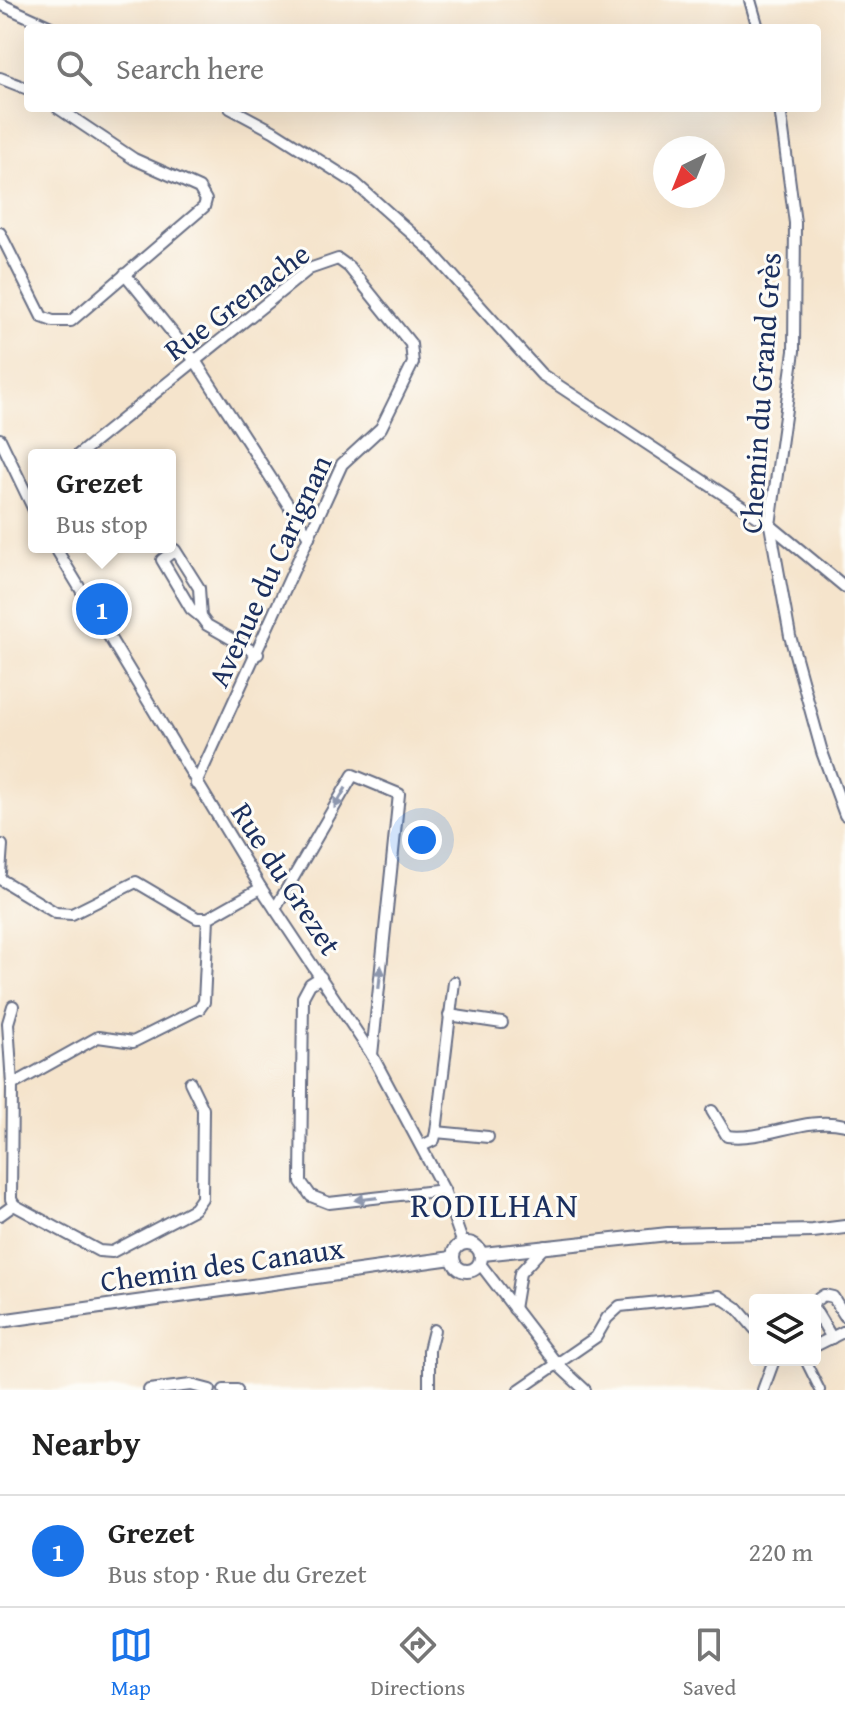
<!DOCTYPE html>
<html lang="en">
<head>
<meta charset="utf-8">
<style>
	:root { --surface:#fff; --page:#f2f2f2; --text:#222; --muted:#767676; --line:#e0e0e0; --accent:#1a73e8 }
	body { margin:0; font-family:"Gentium Book Plus",serif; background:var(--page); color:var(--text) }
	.controls { position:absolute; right:24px; bottom:24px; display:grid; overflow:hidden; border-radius:8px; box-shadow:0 8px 32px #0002 }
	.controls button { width:72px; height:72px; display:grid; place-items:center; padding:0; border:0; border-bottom:2px solid var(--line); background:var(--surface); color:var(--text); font:40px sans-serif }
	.compass { position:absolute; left:653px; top:136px; width:72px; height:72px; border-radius:50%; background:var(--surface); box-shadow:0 8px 32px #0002; rotate:223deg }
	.you { position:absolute; left:422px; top:840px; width:28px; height:28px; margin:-20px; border:6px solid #fff; border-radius:50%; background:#1a73e8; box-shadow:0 0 0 12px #1a73e833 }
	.badge { display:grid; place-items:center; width:52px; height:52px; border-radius:50%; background:var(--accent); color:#fff; font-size:26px; font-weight:700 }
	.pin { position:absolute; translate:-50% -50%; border:4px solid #fff; box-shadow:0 2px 8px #0006 }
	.popup { position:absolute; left:28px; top:449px; width:148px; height:104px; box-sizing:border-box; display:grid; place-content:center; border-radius:8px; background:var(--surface); filter:drop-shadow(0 2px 6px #0005); font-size:26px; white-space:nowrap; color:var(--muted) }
	.popup b { font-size:30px; color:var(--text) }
	.popup::after { content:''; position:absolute; left:50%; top:100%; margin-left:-16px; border:16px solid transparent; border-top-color:var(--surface) }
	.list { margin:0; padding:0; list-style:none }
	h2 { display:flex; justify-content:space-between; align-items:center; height:104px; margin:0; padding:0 32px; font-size:34px }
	h2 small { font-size:26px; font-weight:400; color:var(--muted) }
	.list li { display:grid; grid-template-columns:52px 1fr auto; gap:24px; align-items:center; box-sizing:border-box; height:112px; padding:0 32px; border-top:2px solid var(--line) }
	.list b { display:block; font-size:30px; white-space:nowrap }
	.list p { margin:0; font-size:26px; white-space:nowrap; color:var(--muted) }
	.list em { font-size:26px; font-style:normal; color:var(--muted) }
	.icon { flex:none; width:44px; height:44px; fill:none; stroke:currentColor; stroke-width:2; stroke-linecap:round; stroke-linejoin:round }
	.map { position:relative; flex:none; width:845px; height:1390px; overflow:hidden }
	.search { position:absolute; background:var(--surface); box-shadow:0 8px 32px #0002; left:24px; right:24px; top:24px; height:88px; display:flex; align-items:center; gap:20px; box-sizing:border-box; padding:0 28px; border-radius:8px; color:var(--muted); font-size:30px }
	.sheet { height:216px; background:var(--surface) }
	nav { display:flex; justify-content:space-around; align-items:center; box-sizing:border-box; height:112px; border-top:2px solid var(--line); background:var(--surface); font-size:22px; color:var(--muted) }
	nav a { display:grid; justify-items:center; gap:4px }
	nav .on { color:var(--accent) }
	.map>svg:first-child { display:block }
</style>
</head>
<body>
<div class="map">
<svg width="845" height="1390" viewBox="0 0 845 1390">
	<rect width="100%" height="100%" fill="#fdfcf7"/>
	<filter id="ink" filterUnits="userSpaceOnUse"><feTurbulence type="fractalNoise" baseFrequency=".0125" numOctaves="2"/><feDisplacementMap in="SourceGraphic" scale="16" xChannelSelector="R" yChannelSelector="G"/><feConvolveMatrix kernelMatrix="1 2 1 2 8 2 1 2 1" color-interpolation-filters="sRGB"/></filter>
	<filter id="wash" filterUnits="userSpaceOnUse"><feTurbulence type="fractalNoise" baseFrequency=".006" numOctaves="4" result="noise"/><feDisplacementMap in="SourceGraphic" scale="32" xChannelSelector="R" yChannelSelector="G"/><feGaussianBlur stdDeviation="1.8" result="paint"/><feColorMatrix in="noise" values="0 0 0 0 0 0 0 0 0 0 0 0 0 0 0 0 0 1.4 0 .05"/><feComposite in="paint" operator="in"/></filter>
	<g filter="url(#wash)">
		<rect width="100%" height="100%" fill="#f5e4cc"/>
	</g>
	<g filter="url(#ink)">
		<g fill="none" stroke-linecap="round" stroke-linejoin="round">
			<defs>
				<path id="pedestrian" d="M805,1360L820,1390"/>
				<g id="minor">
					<path d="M750,0L758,28"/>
					<path d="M0,4L53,28"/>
					<path d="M0,78L28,89"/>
					<path d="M230,108L273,131L355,183L428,248L541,374L770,525L845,587"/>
					<path d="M780,108L795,223L794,351L770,525L790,636L822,752L845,815"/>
					<path d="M0,233L42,317L53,321H71L204,207L206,200L199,188L134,159L58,108"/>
					<path d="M125,274L196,362L309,537"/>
					<path d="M0,439L34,510"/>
					<path d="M78,455L309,269L338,259L349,267L411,344L413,363L381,428L342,464L196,784"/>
					<path d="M55,547L261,888L372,1055L444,1190L463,1244"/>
					<path d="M201,617L191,609L162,560L175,550L199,588L201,617L207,625L258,654"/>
					<path d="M0,873L2,845"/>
					<path d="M0,879L56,913L72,914L136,882L197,918H208"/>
					<path d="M275,909L353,775L399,794L372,1055"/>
					<path d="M321,977L310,984L303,997L301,1182L311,1196L329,1203L444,1190"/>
					<path d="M449,1015L502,1023"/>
					<path d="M12,1085L8,1023L13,1006"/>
					<path d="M712,1111L727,1136C767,1141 804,1115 845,1125"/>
					<path d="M436,1132L488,1137"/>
					<path d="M422,1146L434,1140L436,1132L454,982"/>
					<path d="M14,1205L99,1251L112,1252L194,1209L202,1198L203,1109L190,1082"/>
					<path d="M0,1215L14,1205L11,1199L12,1085L98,1037L133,1042L199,1009L204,1002L208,918L261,888"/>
					<path d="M481,1265L557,1364L585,1390"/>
					<path d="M815,1301L824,1295L833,1297L845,1316"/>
					<path d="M514,1309L520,1273L545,1246"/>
					<path d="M815,1310L832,1338"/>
					<path d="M815,1346L845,1331"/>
					<path d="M149,1390L191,1385L210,1390"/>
					<path d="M224,1390H237"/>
					<path d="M429,1390V1350L434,1330"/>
					<path d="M519,1390L596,1337L607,1318L620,1306L719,1296L737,1308L755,1329"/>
					<path d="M763,1390L774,1360"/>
				</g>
				<g id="tertiary">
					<circle cx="467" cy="1257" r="14"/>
					<path d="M483,1254L668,1234L813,1231L845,1227"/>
					<path d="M0,1321L452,1258"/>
				</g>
			</defs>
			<use href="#pedestrian" stroke="#676e84" stroke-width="12"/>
			<use href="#minor" stroke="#676e84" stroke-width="14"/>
			<use href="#tertiary" stroke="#676e84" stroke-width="16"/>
			<use href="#pedestrian" stroke="#fff" stroke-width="8"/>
			<use href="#minor" stroke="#fff" stroke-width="10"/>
			<use href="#tertiary" stroke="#fff" stroke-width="12"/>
		</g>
		<defs><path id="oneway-solid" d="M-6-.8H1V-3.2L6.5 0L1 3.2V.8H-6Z" transform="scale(2)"/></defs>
		<g fill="#8d97ae">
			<use href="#oneway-solid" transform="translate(340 798) rotate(120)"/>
			<use href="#oneway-solid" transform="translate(380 977) rotate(-84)"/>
			<use href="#oneway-solid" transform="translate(366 1199) rotate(173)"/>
		</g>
	</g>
	<g text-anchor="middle" stroke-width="6" stroke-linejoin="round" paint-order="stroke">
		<g font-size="30" fill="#1b2f5e" stroke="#fdfcf7">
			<text transform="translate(237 302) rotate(-37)" y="10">Rue Grenache</text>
			<text transform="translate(761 393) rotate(-86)" y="10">Chemin du Grand Grès</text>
			<text transform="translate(270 571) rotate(-65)" y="10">Avenue du Carignan</text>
			<text transform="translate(286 879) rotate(57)" y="10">Rue du Grezet</text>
			<text transform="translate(222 1265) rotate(-8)" y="10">Chemin des Canaux</text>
		</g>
		<g font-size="34" letter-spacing="2" fill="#1b2f5e" stroke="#fdfcf7">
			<text x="495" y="1217">RODILHAN</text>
		</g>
	</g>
</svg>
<div class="controls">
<button><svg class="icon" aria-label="layers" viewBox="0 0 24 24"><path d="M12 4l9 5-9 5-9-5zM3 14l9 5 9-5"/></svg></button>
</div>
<svg class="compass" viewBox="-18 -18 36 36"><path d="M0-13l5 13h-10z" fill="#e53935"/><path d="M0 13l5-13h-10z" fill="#767676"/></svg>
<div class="you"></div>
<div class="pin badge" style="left:102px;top:609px">1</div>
<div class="popup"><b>Grezet</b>Bus stop</div>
<div class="search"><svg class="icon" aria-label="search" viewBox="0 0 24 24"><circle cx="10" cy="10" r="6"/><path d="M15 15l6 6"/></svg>Search here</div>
</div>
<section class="sheet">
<h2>Nearby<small></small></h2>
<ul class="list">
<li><span class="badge">1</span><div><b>Grezet</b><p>Bus stop · Rue du Grezet</p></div><em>220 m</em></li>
</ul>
</section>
<nav>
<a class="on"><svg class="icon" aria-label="map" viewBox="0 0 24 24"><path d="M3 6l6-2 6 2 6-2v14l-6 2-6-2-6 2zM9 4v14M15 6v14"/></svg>Map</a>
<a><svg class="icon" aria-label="directions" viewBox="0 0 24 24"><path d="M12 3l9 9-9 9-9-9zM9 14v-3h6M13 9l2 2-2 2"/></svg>Directions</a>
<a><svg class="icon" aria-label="saved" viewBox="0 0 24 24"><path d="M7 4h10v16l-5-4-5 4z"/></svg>Saved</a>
</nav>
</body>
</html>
